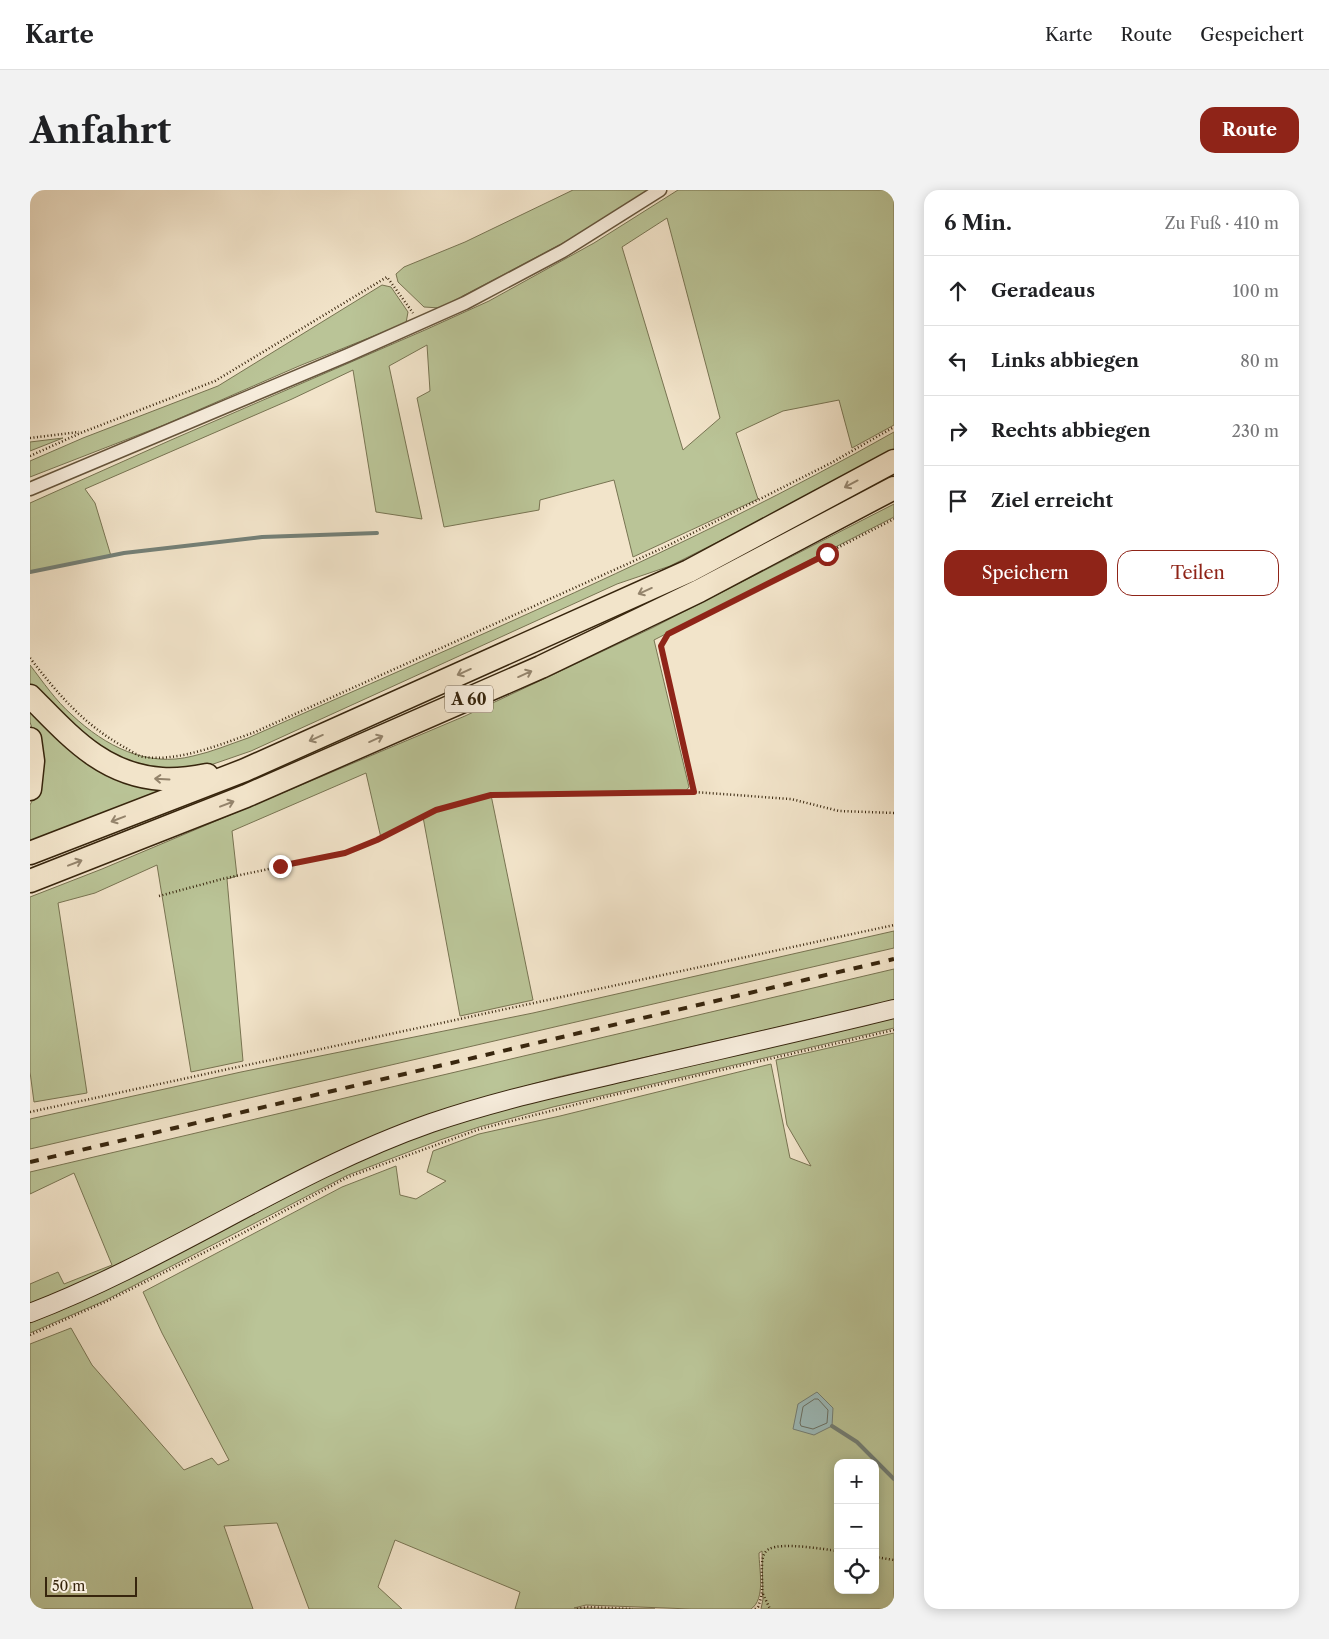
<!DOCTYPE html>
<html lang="de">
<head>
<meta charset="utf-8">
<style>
	:root { --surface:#fff; --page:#f2f2f2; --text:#202124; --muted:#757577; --line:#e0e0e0; --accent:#8f2418 }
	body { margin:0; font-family:"Libre Caslon Text",serif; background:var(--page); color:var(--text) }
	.controls { position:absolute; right:15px; bottom:15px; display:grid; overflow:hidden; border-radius:10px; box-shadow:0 2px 12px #0003 }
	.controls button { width:45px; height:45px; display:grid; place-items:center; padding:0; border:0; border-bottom:1px solid var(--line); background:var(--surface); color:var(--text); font:25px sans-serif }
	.scale { position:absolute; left:15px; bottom:12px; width:92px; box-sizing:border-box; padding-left:5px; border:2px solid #37250d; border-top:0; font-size:14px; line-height:18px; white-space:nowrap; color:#37250d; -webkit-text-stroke:4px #f7eddd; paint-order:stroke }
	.stop { position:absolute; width:15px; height:15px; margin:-11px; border:4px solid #8f2418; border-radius:50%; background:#fff }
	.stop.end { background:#8f2418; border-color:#fff; box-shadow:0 1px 5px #0008 }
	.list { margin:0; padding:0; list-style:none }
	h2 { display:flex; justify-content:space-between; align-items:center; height:65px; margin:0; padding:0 20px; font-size:21px }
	h2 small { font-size:16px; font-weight:400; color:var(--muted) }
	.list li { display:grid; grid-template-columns:32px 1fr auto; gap:15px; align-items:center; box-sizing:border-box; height:70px; padding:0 20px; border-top:1px solid var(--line) }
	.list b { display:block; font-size:19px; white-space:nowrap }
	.list em { font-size:16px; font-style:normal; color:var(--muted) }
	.actions { display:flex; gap:10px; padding:15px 20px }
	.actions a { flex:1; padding:11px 0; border:1px solid var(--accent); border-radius:15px; text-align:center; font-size:18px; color:var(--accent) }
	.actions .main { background:var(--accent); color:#fff }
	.icon { flex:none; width:28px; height:28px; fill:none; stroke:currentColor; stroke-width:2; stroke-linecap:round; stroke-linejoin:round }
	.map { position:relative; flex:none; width:864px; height:1419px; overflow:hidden; border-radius:15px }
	header { display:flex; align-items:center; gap:30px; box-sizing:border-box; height:70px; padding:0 25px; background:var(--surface); border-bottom:1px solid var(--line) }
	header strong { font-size:24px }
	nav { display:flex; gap:28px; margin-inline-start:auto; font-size:18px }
	.intro { display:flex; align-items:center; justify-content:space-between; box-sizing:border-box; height:120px; padding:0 30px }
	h1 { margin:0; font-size:35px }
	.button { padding:12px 22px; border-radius:15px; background:var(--accent); color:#fff; font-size:18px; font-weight:700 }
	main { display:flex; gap:30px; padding:0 30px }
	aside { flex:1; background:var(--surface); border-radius:15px; box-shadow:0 2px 12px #0003 }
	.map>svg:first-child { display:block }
</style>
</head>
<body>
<header>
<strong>Karte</strong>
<nav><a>Karte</a><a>Route</a><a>Gespeichert</a></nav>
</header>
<div class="intro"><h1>Anfahrt</h1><a class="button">Route</a></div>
<main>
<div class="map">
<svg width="864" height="1419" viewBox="0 0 864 1419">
	<rect width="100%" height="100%" fill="#f2e4ca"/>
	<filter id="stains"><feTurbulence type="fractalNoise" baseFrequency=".004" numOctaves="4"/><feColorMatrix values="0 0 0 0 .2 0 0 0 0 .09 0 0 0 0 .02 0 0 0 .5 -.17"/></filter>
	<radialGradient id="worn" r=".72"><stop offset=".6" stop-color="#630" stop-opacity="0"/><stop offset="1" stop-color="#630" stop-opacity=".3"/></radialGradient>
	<g fill="#bac497" stroke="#787452" fill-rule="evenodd">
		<path d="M543,0H623L550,44L410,118L394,117L368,92L366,84L374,77L435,52Z"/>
		<path d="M648,0H864V235L822,258L809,210L753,221L706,243L728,309L603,367L584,290L510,310L509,320L414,337L387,208L400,201L397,155L359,176L392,329L346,322L323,180L262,209L55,299L65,313L81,366L0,382V313L141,250L395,140L459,111L564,53ZM637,28L690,228L653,260L592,57Z"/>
		<path d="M352,95L361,97L378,122L376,133L269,176L134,235L0,287V271L53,248L188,196Z"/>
		<path d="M864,242V261L809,291L640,376L587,394L221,561L166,580L146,582L82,569L0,495V475C13,492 26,511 42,525C75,556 117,578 163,566C182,562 200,554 218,548C435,451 657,359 864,242Z"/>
		<path d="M33,248L0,261V252Z"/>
		<path d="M864,314V327L624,450L659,597L654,603L461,605L503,810L430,826L393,627L351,648L336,583L202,641L207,686L197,689L213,871L161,882L127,675L65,703L28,713L57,903L4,912L0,882V707L72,679L435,526L622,438Z"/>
		<path d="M0,517L60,572L154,595L0,653V615L4,607L6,551L0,532Z"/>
		<path d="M864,741V758L0,959V929L211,882L503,823Z"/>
		<path d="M864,779V811L528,887L442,911L386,930L319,956L85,1079L0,1115V1094L28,1082L34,1094L82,1075L44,983L0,1004V982Z"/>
		<path d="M864,826V838L523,917L449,937L410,950L318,985L74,1111L0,1143V1133L38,1117L162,1057L317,975L407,938L483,916Z"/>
		<path d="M864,843V1419H731L733,1409L732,1361L729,1363C729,1379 736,1409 721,1419H661L556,1415L544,1418L625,1419H485L490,1402L365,1350L348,1397L372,1419H279L247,1333L194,1336L223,1419H0V1154L41,1138L62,1175L154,1280L182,1268L188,1275L199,1270L132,1143L113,1102L312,997L366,976L370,1005L386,1009L416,991L397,982L403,961L449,944L530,926L741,874L760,968L781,976L757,935L746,870ZM808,1273H845V1400H808Z"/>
	</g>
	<path fill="#9dbdbd" stroke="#748077" d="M787,1202L803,1218L802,1236L784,1245L763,1239L768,1214Z"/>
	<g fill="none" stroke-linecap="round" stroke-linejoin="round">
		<path stroke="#6a7165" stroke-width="1" d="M785,1209H788L798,1220L797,1233L783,1239L771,1236L770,1233L773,1217Z"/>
		<g stroke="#748077" stroke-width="4">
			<path d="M0,382L94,363L232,347L347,343"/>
			<path d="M802,1236L827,1252L864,1289"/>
		</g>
		<defs>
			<path id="street" d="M0,299L318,165L435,113L533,61L630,0"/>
			<path id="secondary" d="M0,1123C138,1070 261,982 401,933C468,910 538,895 607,879C693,859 779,840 864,819"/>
			<g id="highway">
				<path d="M0,506C39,545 72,585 132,589C147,590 162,588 177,585"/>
				<path d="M0,549L3,571L0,599"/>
				<path d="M0,663L215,580L659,381L864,271"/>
				<path d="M0,691L216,606L511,477L669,401L864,298"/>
			</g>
		</defs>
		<use href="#street" stroke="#66553c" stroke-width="15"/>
		<use href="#secondary" stroke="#37250d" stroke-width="20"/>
		<use href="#highway" stroke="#37250d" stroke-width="25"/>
		<g stroke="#37250d" stroke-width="2.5" stroke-dasharray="1 2.5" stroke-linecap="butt">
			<path d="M0,248L49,242"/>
			<path d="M0,266L53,242L185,191L357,87L383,123"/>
			<path d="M0,468C28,504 53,534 94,557C100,560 107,566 114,567C149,572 192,554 225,542L635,357L801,273L864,237"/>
			<path d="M664,602L631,456L638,444L864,329"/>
			<path d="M129,706L196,688L315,663L347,650L406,620L461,605L664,602L761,609L809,621L864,623"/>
			<path d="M0,922L864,735"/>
			<path d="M0,1145L75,1112L209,1045L318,987L450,939L575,907L864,840"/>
			<path d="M845,1367L864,1370"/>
			<path d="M733,1404L740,1419"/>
			<path d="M547,1419L557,1417L603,1419"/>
			<path d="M725,1419L728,1417C735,1399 731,1394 732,1376C732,1370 733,1362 739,1359C752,1352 792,1359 808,1361"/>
		</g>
		<use href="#street" stroke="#f7eddd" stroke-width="12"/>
		<use href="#secondary" stroke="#f7eddd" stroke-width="18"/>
		<use href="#highway" stroke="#f2e4ca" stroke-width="22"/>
		<path stroke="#37250d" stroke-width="4" stroke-dasharray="9 9" stroke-linecap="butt" d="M0,972L864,769"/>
	</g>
	<defs><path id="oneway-shaft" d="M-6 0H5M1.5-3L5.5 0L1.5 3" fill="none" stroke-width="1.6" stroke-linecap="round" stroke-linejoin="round" transform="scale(1.25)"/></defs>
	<g stroke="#94846c">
		<use href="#oneway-shaft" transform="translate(821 294) rotate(152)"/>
		<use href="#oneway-shaft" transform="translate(615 401) rotate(156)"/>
		<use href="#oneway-shaft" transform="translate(434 482) rotate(156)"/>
		<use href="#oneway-shaft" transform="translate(495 484) rotate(-24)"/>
		<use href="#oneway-shaft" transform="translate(286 548) rotate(156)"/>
		<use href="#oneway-shaft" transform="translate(346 549) rotate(-24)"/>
		<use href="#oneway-shaft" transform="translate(132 589) rotate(-177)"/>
		<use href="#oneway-shaft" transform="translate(197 614) rotate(-21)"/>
		<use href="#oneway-shaft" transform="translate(88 629) rotate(159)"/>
		<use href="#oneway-shaft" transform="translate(45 673) rotate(-21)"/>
	</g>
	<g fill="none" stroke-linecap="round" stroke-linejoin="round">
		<path stroke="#8f2418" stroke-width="6" d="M250,676L315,663L347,650L406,620L461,605L664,602L631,456L638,444L797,364"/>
	</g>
	<g text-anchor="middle" stroke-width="5" stroke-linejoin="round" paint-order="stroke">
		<rect fill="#f7eddd" stroke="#71614b" stroke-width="1" x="415" y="495.5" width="48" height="27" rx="4"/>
		<g font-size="16" font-weight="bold" fill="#37250d">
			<text x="439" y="515">A 60</text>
		</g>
	</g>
	<rect width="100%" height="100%" filter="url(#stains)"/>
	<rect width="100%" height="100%" fill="url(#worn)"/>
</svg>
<div class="controls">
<button>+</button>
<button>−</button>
<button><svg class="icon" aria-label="locate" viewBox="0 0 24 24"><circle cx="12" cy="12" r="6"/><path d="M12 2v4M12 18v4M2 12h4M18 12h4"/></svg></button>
</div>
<div class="scale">50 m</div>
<div class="stop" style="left:797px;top:364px"></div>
<div class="stop end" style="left:250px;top:676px"></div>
</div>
<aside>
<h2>6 Min.<small>Zu Fuß · 410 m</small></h2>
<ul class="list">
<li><svg class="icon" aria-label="ahead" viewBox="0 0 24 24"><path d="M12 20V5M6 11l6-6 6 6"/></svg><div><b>Geradeaus</b></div><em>100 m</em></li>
<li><svg class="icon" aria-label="left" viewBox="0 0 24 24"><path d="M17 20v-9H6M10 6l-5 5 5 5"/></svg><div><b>Links abbiegen</b></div><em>80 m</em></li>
<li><svg class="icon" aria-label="right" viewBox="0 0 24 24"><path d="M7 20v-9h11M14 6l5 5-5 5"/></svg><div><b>Rechts abbiegen</b></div><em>230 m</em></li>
<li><svg class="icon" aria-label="arrive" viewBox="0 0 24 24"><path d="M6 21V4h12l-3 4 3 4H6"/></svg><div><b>Ziel erreicht</b></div></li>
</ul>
<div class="actions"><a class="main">Speichern</a><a>Teilen</a></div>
</aside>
</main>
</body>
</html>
